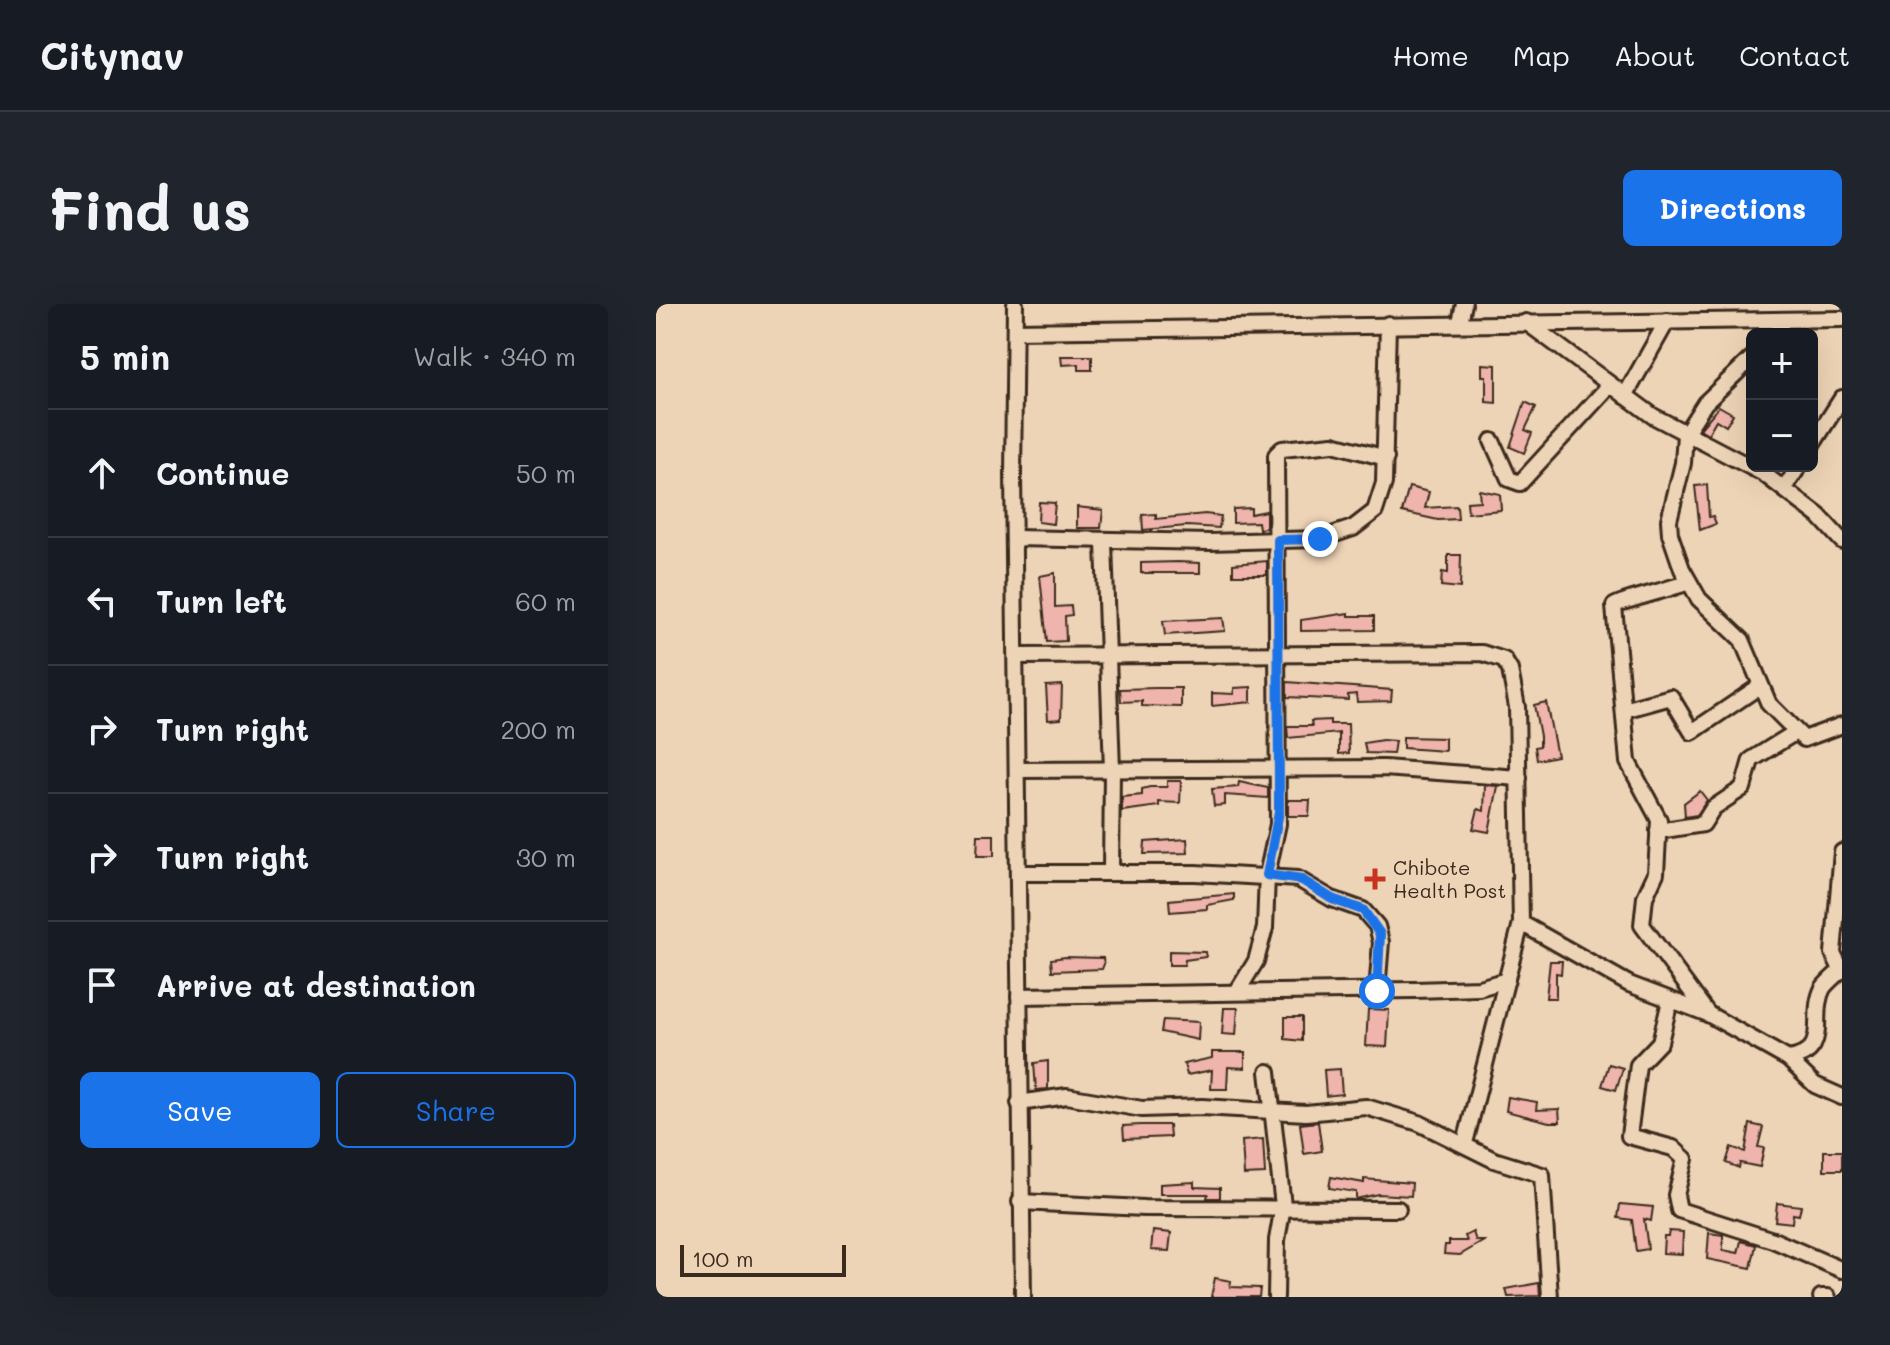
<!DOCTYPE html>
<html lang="en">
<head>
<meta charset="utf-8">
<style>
	:root { --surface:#171b24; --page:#20242c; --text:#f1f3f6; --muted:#9ea1a6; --line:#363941; --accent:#1a73e8 }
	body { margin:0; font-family:Mali,sans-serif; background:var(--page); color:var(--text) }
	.controls { position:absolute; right:24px; top:24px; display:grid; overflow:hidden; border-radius:12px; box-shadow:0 8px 32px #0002 }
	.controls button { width:72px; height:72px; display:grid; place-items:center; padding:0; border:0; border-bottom:2px solid var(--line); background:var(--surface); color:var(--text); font:40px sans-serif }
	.scale { position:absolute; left:24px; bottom:20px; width:166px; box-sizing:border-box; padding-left:8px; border:4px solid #3b2a1e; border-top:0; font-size:22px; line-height:28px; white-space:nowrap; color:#3b2a1e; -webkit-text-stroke:6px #eed4b6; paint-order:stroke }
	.stop { position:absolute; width:24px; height:24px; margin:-18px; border:6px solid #1a73e8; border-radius:50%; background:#fff }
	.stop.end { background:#1a73e8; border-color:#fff; box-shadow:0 2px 8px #0008 }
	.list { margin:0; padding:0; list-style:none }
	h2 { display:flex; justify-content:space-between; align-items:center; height:104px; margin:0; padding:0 32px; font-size:34px }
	h2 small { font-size:26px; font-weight:400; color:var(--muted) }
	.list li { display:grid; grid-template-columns:52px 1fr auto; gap:24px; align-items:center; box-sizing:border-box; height:128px; padding:0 32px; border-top:2px solid var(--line) }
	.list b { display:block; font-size:30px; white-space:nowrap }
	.list em { font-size:26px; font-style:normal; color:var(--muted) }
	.actions { display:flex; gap:16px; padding:24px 32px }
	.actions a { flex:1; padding:18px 0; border:2px solid var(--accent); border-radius:12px; text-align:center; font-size:28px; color:var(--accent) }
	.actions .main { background:var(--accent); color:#fff }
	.icon { flex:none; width:44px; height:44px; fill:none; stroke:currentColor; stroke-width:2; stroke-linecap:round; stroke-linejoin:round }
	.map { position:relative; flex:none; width:1186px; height:993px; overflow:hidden; border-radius:12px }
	header { display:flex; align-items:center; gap:48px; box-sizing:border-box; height:112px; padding:0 40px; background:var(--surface); border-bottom:2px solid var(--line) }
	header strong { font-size:38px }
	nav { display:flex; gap:44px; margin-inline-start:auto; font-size:28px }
	.intro { display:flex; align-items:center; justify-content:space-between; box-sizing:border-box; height:192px; padding:0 48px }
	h1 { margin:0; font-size:56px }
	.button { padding:20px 36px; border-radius:12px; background:var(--accent); color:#fff; font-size:28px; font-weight:700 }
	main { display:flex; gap:48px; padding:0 48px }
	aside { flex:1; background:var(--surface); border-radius:12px; box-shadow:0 8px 32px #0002 }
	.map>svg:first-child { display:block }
</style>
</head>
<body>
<header>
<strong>Citynav</strong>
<nav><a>Home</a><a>Map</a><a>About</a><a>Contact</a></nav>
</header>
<div class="intro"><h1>Find us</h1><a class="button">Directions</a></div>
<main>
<aside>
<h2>5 min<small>Walk · 340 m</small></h2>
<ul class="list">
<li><svg class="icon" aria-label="ahead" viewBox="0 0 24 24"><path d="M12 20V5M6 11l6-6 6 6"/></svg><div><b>Continue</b></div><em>50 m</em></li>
<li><svg class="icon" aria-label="left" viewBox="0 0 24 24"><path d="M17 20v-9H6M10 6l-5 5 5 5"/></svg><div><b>Turn left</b></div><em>60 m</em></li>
<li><svg class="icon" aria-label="right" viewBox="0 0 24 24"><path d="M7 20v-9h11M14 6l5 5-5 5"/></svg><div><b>Turn right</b></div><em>200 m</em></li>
<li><svg class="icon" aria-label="right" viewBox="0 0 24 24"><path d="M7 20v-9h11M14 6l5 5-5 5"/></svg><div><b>Turn right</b></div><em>30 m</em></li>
<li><svg class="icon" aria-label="arrive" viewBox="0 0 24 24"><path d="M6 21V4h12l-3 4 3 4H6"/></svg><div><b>Arrive at destination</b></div></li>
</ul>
<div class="actions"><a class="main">Save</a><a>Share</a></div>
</aside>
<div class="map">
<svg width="1186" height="993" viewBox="0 0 1186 993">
	<rect width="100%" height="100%" fill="#eed4b6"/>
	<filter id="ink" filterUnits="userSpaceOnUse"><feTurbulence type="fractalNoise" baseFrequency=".0125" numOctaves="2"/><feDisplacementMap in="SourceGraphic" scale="16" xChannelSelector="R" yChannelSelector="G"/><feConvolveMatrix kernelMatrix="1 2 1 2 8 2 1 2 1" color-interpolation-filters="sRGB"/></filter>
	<g filter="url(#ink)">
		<g fill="#efb4ac" stroke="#3b2a1e" stroke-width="2">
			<path d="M405,52H436V66H423V60L406,61Z"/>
			<path d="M826,60L840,61V99L830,98V72H826Z"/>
			<path d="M869,98L880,103L869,126L876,129L868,149L854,143Z"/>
			<path d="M1063,102L1077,110L1070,122L1060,116L1052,130L1044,125Z"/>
			<path d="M1051,181L1053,213L1057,212L1060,220L1044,226L1039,182Z"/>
			<path d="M753,183L773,188L769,204L801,202L802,215L782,216L746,208Z"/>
			<path d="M823,186L844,190L845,206L812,209L811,198L824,197Z"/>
			<path d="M383,198L399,199L397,220L382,218Z"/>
			<path d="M421,203L447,206L445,224H421Z"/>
			<path d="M595,204V210L610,207V224L603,225L602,218L577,219V205Z"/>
			<path d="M500,210V215L549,210L565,212L563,224L531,222L487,226L486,211Z"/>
			<path d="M792,251H805L804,284L785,282L786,268L792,269Z"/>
			<path d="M611,257V271H577V260Z"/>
			<path d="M522,258L544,259V269H485V259Z"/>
			<path d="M399,269V303L415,302L416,311L409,312L410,337L391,338L384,272Z"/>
			<path d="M693,309V312H718V326L645,327V316Z"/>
			<path d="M567,314L569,327L509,331L507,317Z"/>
			<path d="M631,378L736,386L735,397L701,398L700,390L692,391V396L631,393Z"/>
			<path d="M406,381L405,415L392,416L390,382Z"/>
			<path d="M595,383V398L556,402V389L578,390V384Z"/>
			<path d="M500,384H525V403L486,402V397L465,398L464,385Z"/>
			<path d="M890,398L901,452L881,456L879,443L884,442V432L878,401Z"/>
			<path d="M674,416V420H692L693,449L683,450V429L632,434L631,422H656L655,417Z"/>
			<path d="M747,433L789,434V447L747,444Z"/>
			<path d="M726,436L739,437L737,450L710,449L708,439Z"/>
			<path d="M511,477H525L524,499L503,498V502L466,507V493L486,491V485L494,483H511Z"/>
			<path d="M583,478L612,484V494L569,491V501L558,502L556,485L582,483Z"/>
			<path d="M829,481L842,482L833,528L817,525L822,505L828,507Z"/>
			<path d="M1044,487L1051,496L1041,511L1029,513L1028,499Z"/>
			<path d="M632,496H654L653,512H632Z"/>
			<path d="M322,531H338V552H321Z"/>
			<path d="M531,535L532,549L488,550L489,538Z"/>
			<path d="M578,590V596L551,601V605L514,608L513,596Z"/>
			<path d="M513,647L549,648L550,653L529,656L528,661H513Z"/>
			<path d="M409,653L447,654L448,660L446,665L396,667L395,655Z"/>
			<path d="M894,657H906L905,670L900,669V694H890Z"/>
			<path d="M568,704H582L580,731L566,730Z"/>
			<path d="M712,705L733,706L731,743L710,742Z"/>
			<path d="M629,713H646V737L629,735Z"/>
			<path d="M507,716L543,718L542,736L505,728Z"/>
			<path d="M556,748H589V764L572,763L571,785H555L556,766L531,771L528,760L556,754Z"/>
			<path d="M392,757V785L380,786L378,759Z"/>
			<path d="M953,760L967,764L960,786L946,782Z"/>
			<path d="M684,765L686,790L670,792L668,766Z"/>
			<path d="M852,793L881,798L880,806L903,805L904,818H893L850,807Z"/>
			<path d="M662,818L666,847L648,850L644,820Z"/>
			<path d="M1094,820L1107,823L1102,843L1108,844L1104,863L1084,859L1083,864L1070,859L1075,843L1089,848Z"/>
			<path d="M485,821H513L514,833L468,835L467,822Z"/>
			<path d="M607,835L609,870L588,871L586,837Z"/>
			<rect x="1168" y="847" width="18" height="19"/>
			<path d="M675,873L708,879V875L756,879L755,892L722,890L700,895V888L673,884Z"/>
			<path d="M538,878V883L564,884V894H551L552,890H504V880Z"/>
			<path d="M1121,899L1145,902L1143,911L1137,910L1136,919L1119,917Z"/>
			<path d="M964,900L997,903L995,917L988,915L992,945L980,947L976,916L962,914Z"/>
			<path d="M497,927L515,929L513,947L495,946Z"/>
			<path d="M1013,927L1027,928L1026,950L1007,949L1008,932H1012Z"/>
			<path d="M817,928L820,937H828L804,951L788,950L789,941H793V937H811L809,932Z"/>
			<path d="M1053,929L1067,931V946L1082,949L1085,937L1100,941L1095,964L1051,955Z"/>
			<path d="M559,974L575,977L574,983L604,984L603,993H555Z"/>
			<path d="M883,979L884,992L852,993L850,985Z"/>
		</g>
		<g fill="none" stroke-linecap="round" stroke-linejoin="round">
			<defs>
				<g id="minor">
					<path d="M359,0L357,171L367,993"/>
					<path d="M804,18L808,0"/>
					<path d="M870,18L997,112L1108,170L1163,212L1186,237"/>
					<path d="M359,27L1186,15"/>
					<path d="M1119,30L1128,16"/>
					<path d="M1096,54L1049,99L1029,130L1027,159L1013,216L1014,230L1026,265L1043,295L1086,336L1113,400L1148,435L1186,421"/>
					<path d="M969,92L1011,17"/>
					<path d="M836,137L853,175L864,179L953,82"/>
					<path d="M1156,141L1186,94"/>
					<path d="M1128,185L1143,162"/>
					<path d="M359,234L554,238L664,235L697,224L719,207L728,179L732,20"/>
					<path d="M448,239L456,466L455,568"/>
					<path d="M1033,278C1021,283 962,298 958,302L972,458L1003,516L1000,569L989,593L986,621L1052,710"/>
					<path d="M362,352L826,349L848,356L854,366L861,403L865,619L809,839"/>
					<path d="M968,406L1015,393L1036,428L1104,382"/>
					<path d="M362,466L728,464L863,474"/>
					<path d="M1002,527L1047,520L1057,504L1087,484L1095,456L1140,428"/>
					<path d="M1186,548L1177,649L1186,667"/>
					<path d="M362,569H539L642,575L676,595L707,606L721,622L725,638L721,687"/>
					<path d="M865,619L973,680L1052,710L1132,755L1159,781L1186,793"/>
					<path d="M581,688L600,657L609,624L611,571L622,520L620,151L626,145L677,140L730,154"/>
					<path d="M363,692L759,686L823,684L851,676"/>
					<path d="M1014,697L1004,738L982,761L973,832L1017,844L1029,855L1020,891L1023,906L1117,936L1186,966"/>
					<path d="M1132,755C1177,748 1152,712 1167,684C1171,678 1180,671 1185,666"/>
					<path d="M612,768L627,902L621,936L620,993"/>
					<path d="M363,799L411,792L486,805L546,803L650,809L710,803L763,819L838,856L886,871L894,993"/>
					<path d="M364,898L488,904L742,905"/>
					<path d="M1165,993H1172"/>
				</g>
			</defs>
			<use href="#minor" stroke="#3b2a1e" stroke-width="20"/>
			<use href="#minor" stroke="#eed4b6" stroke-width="14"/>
		</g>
	</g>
	<g fill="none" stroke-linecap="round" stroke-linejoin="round" filter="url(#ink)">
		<path stroke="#1a73e8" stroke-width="10" d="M664,235L622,236L623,508L611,571L646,576L676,595L707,606L724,630L721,687"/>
	</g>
	<path fill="#c8321e" stroke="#eed4b6" stroke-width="3" d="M715 563h8v8h8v8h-8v8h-8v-8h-8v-8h8z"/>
	<g text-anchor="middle" stroke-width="8" stroke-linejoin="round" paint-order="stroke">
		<g font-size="20" fill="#3b2a1e" stroke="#eed4b6" text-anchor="start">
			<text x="737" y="571">Chibote<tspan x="737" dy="23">Health Post</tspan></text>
		</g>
	</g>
</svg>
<div class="controls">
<button>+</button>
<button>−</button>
</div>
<div class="scale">100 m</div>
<div class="stop" style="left:721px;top:687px"></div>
<div class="stop end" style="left:664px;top:235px"></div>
</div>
</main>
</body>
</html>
